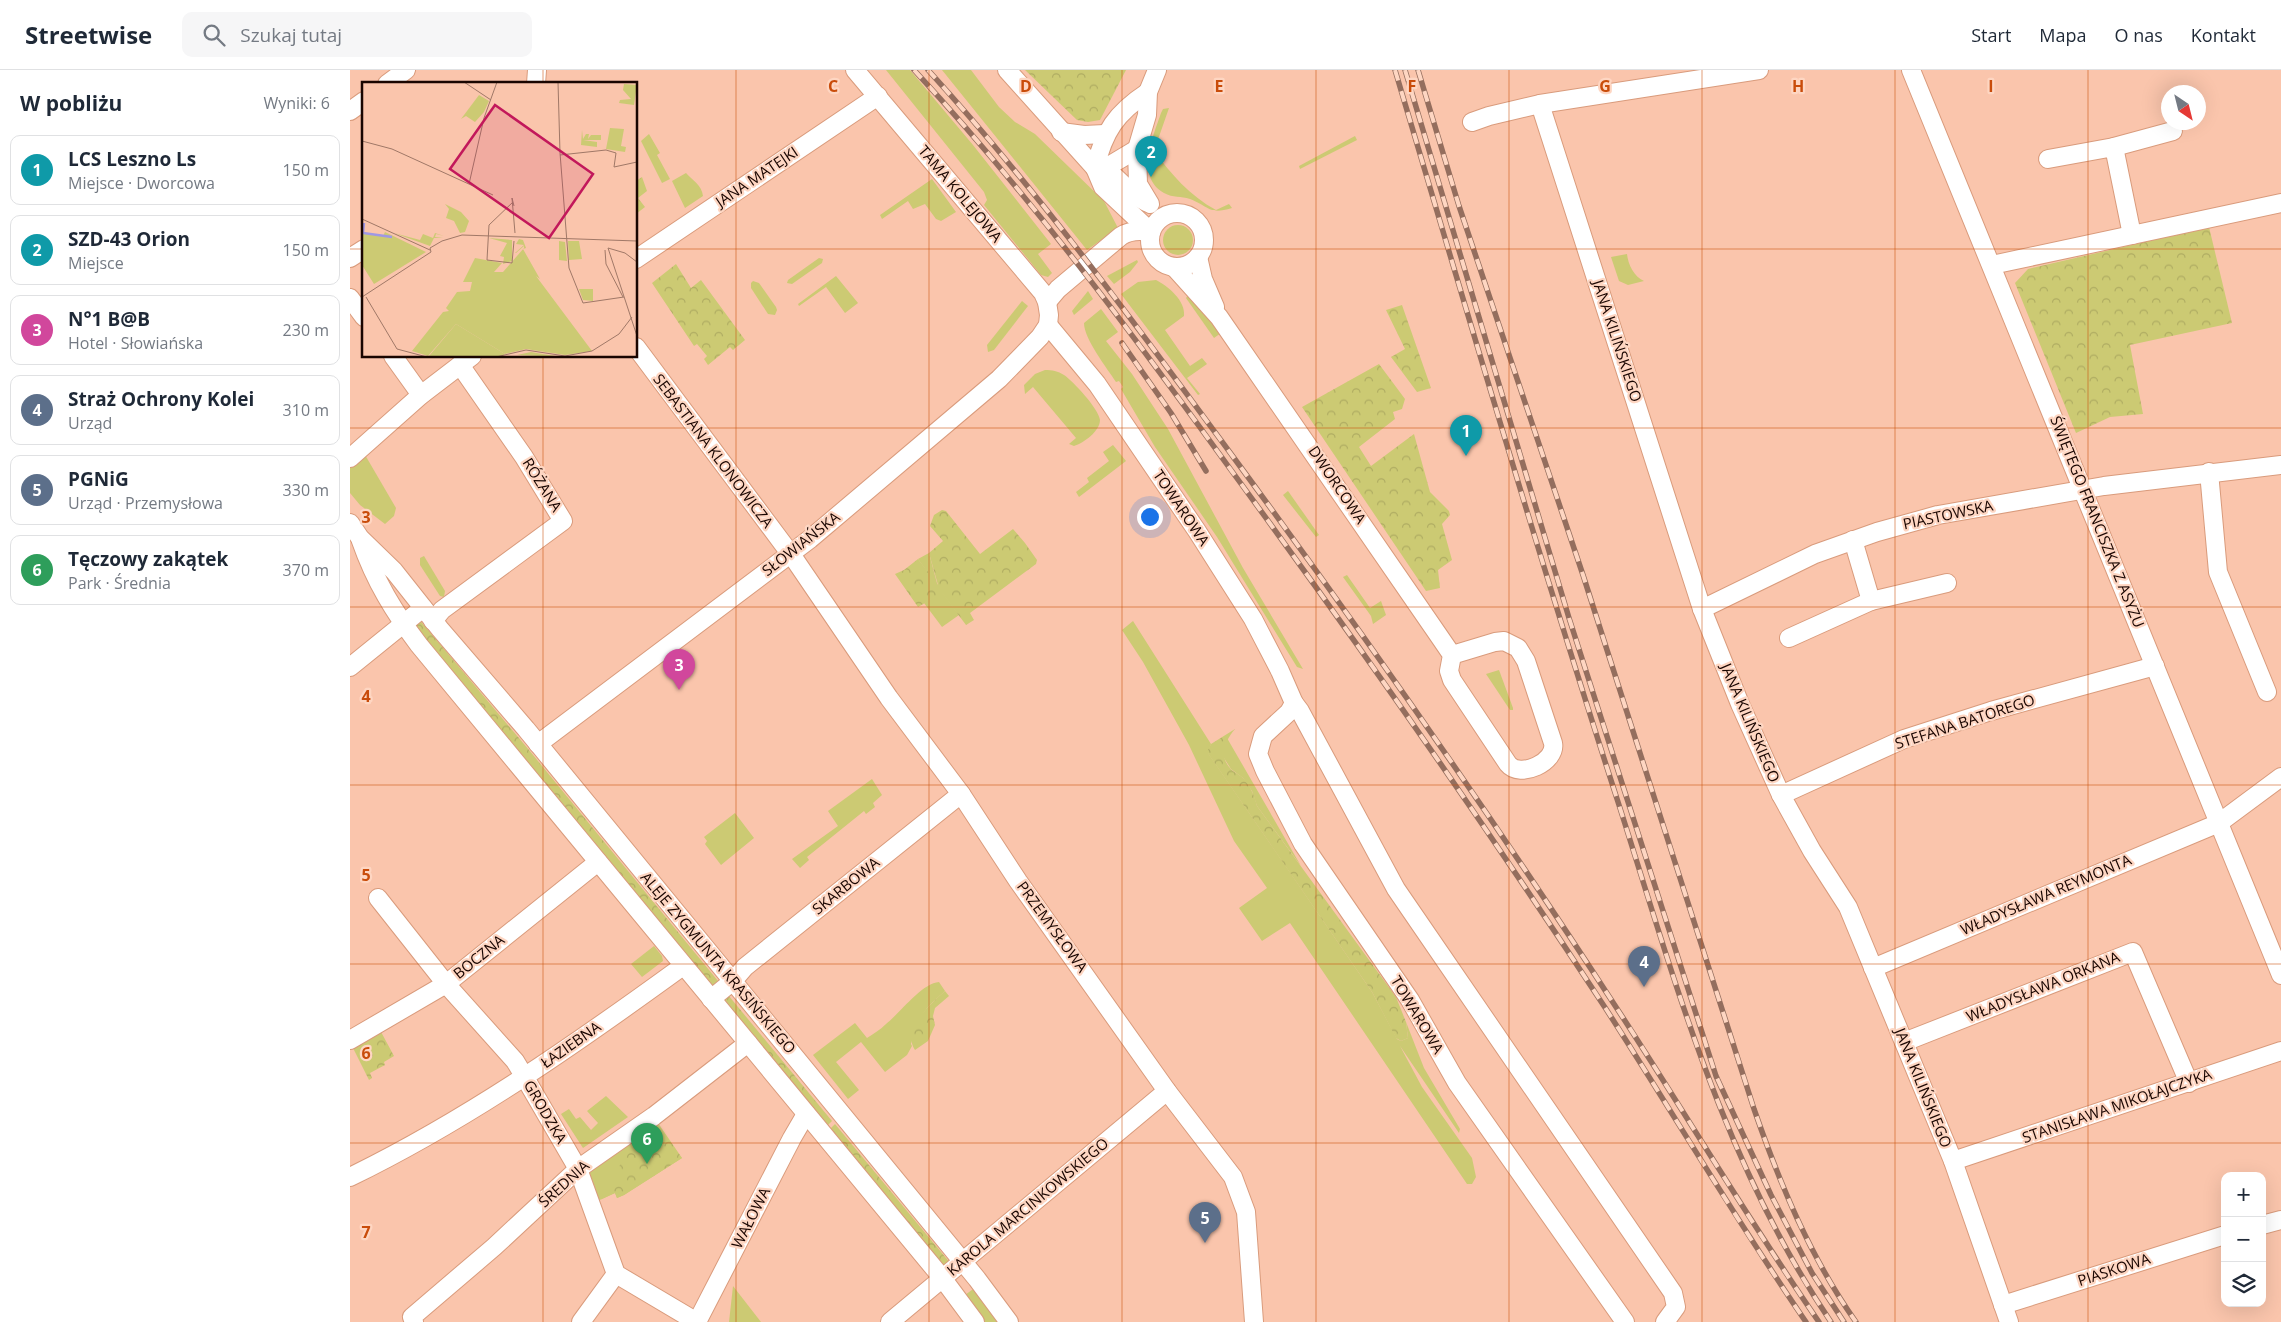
<!DOCTYPE html>
<html lang="pl">
<head>
<meta charset="utf-8">
<style>
	:root { --surface:#fff; --page:#f6f6f7; --text:#1f2937; --muted:#747a83; --line:#e0e1e3; --accent:#b45309 }
	body { margin:0; font-family:"Open Sans",sans-serif; background:var(--page); color:var(--text) }
	.controls { position:absolute; right:15px; bottom:15px; display:grid; overflow:hidden; border-radius:10px; box-shadow:0 5px 20px #0002 }
	.controls button { width:45px; height:45px; display:grid; place-items:center; padding:0; border:0; border-bottom:1px solid var(--line); background:var(--surface); color:var(--text); font:25px sans-serif }
	.compass { position:absolute; left:1811px; top:15px; width:45px; height:45px; border-radius:50%; background:var(--surface); box-shadow:0 5px 20px #0002; rotate:145deg }
	.you { position:absolute; left:799px; top:446px; width:18px; height:18px; margin:-12px; border:4px solid #fff; border-radius:50%; background:#1a73e8; box-shadow:0 0 0 8px #1a73e833 }
	.badge { display:grid; place-items:center; width:32px; height:32px; border-radius:50%; background:var(--accent); color:#fff; font-size:16px; font-weight:700 }
	.pin { position:absolute; translate:-50% -41px; filter:drop-shadow(0 1px 2px #0008) }
	.pin::after { content:''; position:absolute; top:26px; width:18px; height:15px; background:inherit; clip-path:polygon(0 0,100% 0,50% 100%) }
	.list { margin:0; padding:0; list-style:none }
	h2 { display:flex; justify-content:space-between; align-items:center; height:65px; margin:0; padding:0 20px; font-size:21px }
	h2 small { font-size:16px; font-weight:400; color:var(--muted) }
	.list li { display:grid; grid-template-columns:32px 1fr auto; gap:15px; align-items:center; box-sizing:border-box; height:70px; margin:0 10px 10px; padding:0 10px; border:1px solid var(--line); border-radius:10px }
	.list b { display:block; font-size:19px; white-space:nowrap }
	.list p { margin:0; font-size:16px; white-space:nowrap; color:var(--muted) }
	.list em { font-size:16px; font-style:normal; color:var(--muted) }
	.icon { flex:none; width:28px; height:28px; fill:none; stroke:currentColor; stroke-width:2; stroke-linecap:round; stroke-linejoin:round }
	.map { position:relative; flex:none; width:1931px; height:1252px; overflow:hidden }
	header { display:flex; align-items:center; gap:30px; box-sizing:border-box; height:70px; padding:0 25px; background:var(--surface); border-bottom:1px solid var(--line) }
	header strong { font-size:24px }
	nav { display:flex; gap:28px; margin-inline-start:auto; font-size:18px }
	.search { width:350px; height:45px; background:var(--page); display:flex; align-items:center; gap:12px; box-sizing:border-box; padding:0 18px; border-radius:10px; color:var(--muted); font-size:19px }
	main { display:flex }
	aside { flex:1; background:var(--surface) }
	.map>svg:first-child { display:block }
</style>
</head>
<body>
<header>
<strong>Streetwise</strong>
<div class="search"><svg class="icon" aria-label="search" viewBox="0 0 24 24"><circle cx="10" cy="10" r="6"/><path d="M15 15l6 6"/></svg>Szukaj tutaj</div>
<nav><a>Start</a><a>Mapa</a><a>O nas</a><a>Kontakt</a></nav>
</header>
<main>
<aside>
<h2>W pobliżu<small>Wyniki: 6</small></h2>
<ul class="list">
<li><span class="badge" style="background:#0f9aa8">1</span><div><b>LCS Leszno Ls</b><p>Miejsce · Dworcowa</p></div><em>150 m</em></li>
<li><span class="badge" style="background:#0f9aa8">2</span><div><b>SZD-43 Orion</b><p>Miejsce</p></div><em>150 m</em></li>
<li><span class="badge" style="background:#d1479c">3</span><div><b>N°1 B@B</b><p>Hotel · Słowiańska</p></div><em>230 m</em></li>
<li><span class="badge" style="background:#5c6f8a">4</span><div><b>Straż Ochrony Kolei</b><p>Urząd</p></div><em>310 m</em></li>
<li><span class="badge" style="background:#5c6f8a">5</span><div><b>PGNiG</b><p>Urząd · Przemysłowa</p></div><em>330 m</em></li>
<li><span class="badge" style="background:#2e9e5b">6</span><div><b>Tęczowy zakątek</b><p>Park · Średnia</p></div><em>370 m</em></li>
</ul>
</aside>
<div class="map">
<svg width="1931" height="1252" viewBox="0 0 1931 1252">
	<defs>
		<pattern id="forest-crowns" width="20" height="18" patternUnits="userSpaceOnUse" patternTransform="scale(1.25)"><rect width="20" height="18" fill="#ccca73"/><path d="M2 6a3 3 0 1 1 6 0M12 15a3 3 0 1 1 6 0" fill="none" stroke="#afac62"/></pattern>
	</defs>
	<rect width="100%" height="100%" fill="#fac5ac"/>
	<g fill="#ccca73">
		<path d="M536,0H560L623,75L701,174L688,184L702,203L698,207L691,205L634,135L637,130L634,122Z"/>
		<path d="M592,0H621L649,37L665,52L685,64L754,131L768,158L737,180Z"/>
		<path d="M819,38L804,81C821,104 840,126 866,140L879,134L882,138C859,145 860,137 840,129C831,126 823,128 814,123C785,106 803,67 811,43L813,39Z"/>
		<path d="M299,64L310,83L307,85L320,109L312,113L291,71Z"/>
		<path d="M1005,66L1007,70L950,99L949,96Z"/>
		<path d="M336,103C342,110 352,115 353,126L335,138L322,111Z"/>
		<path d="M582,109L606,142L591,151L586,149L575,134L563,139L558,131L532,149L530,145Z"/>
		<circle cx="828" cy="170" r="15"/>
		<path d="M1277,184C1278,194 1284,207 1294,211L1278,215L1269,211L1261,187Z"/>
		<path d="M469,188L473,189L472,193L442,214L437,213L438,210Z"/>
		<path d="M787,190L788,192L780,202L764,214L757,206Z"/>
		<path d="M486,206L508,233L495,243L476,217L449,236L448,234Z"/>
		<path d="M806,210C818,216 836,231 834,246L815,260L840,296L852,288L857,294L837,308L850,324L848,325L771,224L788,212Z"/>
		<path d="M403,211L409,213L426,237L427,240L425,245L418,244L401,218V213Z"/>
		<path d="M738,221L743,229L724,245L722,241Z"/>
		<path d="M839,224L871,263L864,268L836,228Z"/>
		<path d="M672,231L678,236L644,280L638,282L637,275Z"/>
		<path d="M751,239L768,262L756,271L782,304L818,359L893,498L953,599L947,597L867,467L805,377L771,319L773,317L769,311L766,312C757,298 734,269 734,253Z"/>
		<path d="M695,300C702,300 708,301 714,305C723,311 749,339 750,350C750,361 734,373 724,376L719,374L726,368L683,317L675,324L674,315L685,304Z"/>
		<path d="M763,375L776,391L729,427L726,422L739,412L737,408L759,391L753,382Z"/>
		<path d="M11,378L46,438L44,446L35,454L10,435L0,423V388Z"/>
		<path d="M938,421L969,465L966,467L933,425Z"/>
		<path d="M579,483L588,517L568,489Z"/>
		<path d="M74,486L95,521L94,527L90,526L70,495V488Z"/>
		<path d="M997,505L1020,538L1031,531L1036,545L1023,554L1021,546L993,507Z"/>
		<path d="M592,522L609,545L592,557L574,533Z"/>
		<path d="M783,551L861,674L858,683L1022,922L1047,969L1051,971L1058,968L1056,952L1074,998L1110,1059L1109,1063L1050,976L1072,1017L1122,1088L1126,1107L1122,1114H1117L940,853L912,871L889,838L917,818L884,771L839,675L793,592L772,560Z"/>
		<path d="M1149,600L1163,638V640H1160L1136,604Z"/>
		<path d="M877,668L951,796L907,736L902,721L893,708L881,699L874,688V677Z"/>
		<path d="M522,709L532,725L523,733L525,737L516,744L514,741L457,787L459,790L450,798L442,789L488,756L478,741Z"/>
		<path d="M385,743L404,768L371,795L355,774L357,771L354,767Z"/>
		<path d="M304,876L312,886L313,891L292,907L281,894Z"/>
		<path d="M589,912L595,921C572,941 570,945 561,974L562,976L557,985L535,1002L511,972L486,992L509,1020L498,1029L463,985L505,953L517,968C523,964 530,960 536,954C549,944 572,913 589,912Z"/>
		<path d="M256,1026L278,1047L233,1078L211,1044L219,1039L226,1049L230,1047L241,1060L248,1053L237,1041Z"/>
		<path d="M295,1053L332,1088L274,1125L267,1128L265,1123L240,1134L228,1099Z"/>
		<path d="M383,1216L411,1252H379Z"/>
		<path d="M626,1217L651,1252H633L615,1225Z"/>
	</g>
	<g fill="url(#forest-crowns)">
		<path d="M675,0H776L750,50L738,52L727,50Z"/>
		<path d="M292,107L297,121L288,128L295,137L286,144V111Z"/>
		<path d="M1859,157L1882,253L1780,275L1793,344L1760,347L1726,363L1665,213L1678,199Z"/>
		<path d="M326,194L341,218L351,210L395,270L383,280L380,277L358,295L354,289L357,286L347,274L344,276L302,213Z"/>
		<path d="M1052,235L1081,318L1067,322L1041,287L1055,279L1036,240Z"/>
		<path d="M1029,294L1055,329L1052,339L1043,342L1045,349L1009,377L1021,396L1064,364L1080,422L1099,441L1100,445L1092,454L1102,490L1088,500L1090,518L1076,521L952,337Z"/>
		<path d="M592,440L596,441L630,484L663,459L675,473L687,490L686,494L620,543L624,550L616,555L592,523L568,537L545,504L554,500L568,489L588,515L579,483L593,471L580,456L584,445Z"/>
		<path d="M68,548L179,680L373,917L356,931L50,562Z"/>
		<path d="M885,659C874,672 868,688 883,701C886,703 890,705 893,708C900,715 905,727 907,736L1046,927L1056,952L1058,968L1051,971L1046,968L1022,922L857,682L861,674Z"/>
		<path d="M374,920L482,1051L465,1068L356,933Z"/>
		<path d="M595,921L599,926L585,938L583,946L585,955L578,971L565,980C551,960 581,933 595,921Z"/>
		<path d="M30,960L44,986L34,992L35,995L20,1003L22,1008L19,1010L2,976Z"/>
		<path d="M306,1050L332,1088L274,1125L267,1128L265,1123L250,1130L290,1060Z"/>
		<path d="M485,1054L601,1194L583,1208L468,1071Z"/>
	</g>
	<g fill="none" stroke-linecap="round" stroke-linejoin="round">
		<defs>
			<g id="minor">
				<path d="M657,0L745,98L753,117L801,162"/>
				<path d="M1561,0L1931,905"/>
				<path d="M37,14L56,0"/>
				<path d="M186,14L187,0"/>
				<path d="M1190,34L1352,539L1390,634L1431,725L1462,781L1498,837L1603,1091L1659,1252"/>
				<path d="M0,41L14,31"/>
				<path d="M1122,52L1139,46L1190,34L1409,0"/>
				<path d="M711,62L734,65L755,64"/>
				<path d="M1764,77L1823,61"/>
				<path d="M1698,89L1764,77L1782,165"/>
				<path d="M745,98C754,61 766,43 798,22"/>
				<path d="M745,98L763,105L784,125L796,132"/>
				<path d="M745,98L762,94L787,79"/>
				<path d="M800,134L788,114L787,79L797,45L798,22L807,0"/>
				<circle cx="827" cy="170" r="27"/>
				<path d="M848,187L853,209L865,237"/>
				<path d="M0,188L14,179"/>
				<path d="M286,189L528,26"/>
				<path d="M1642,195L1931,133"/>
				<path d="M824,197L869,247L1089,566L1102,585L1099,601L1102,610L1158,694C1170,709 1207,692 1203,673L1176,591L1168,578L1154,571L1145,572L1102,585"/>
				<path d="M0,228L14,247"/>
				<path d="M697,232L708,219L771,166C780,160 790,160 801,162"/>
				<path d="M698,255L747,314L847,461L903,549L930,601L944,633L950,641L1046,819L1323,1223L1326,1237L1315,1252"/>
				<path d="M286,277L445,490L539,628L611,724L668,811L817,1021L883,1107L896,1142L904,1252"/>
				<path d="M43,286L71,325"/>
				<path d="M0,388L71,325L122,286"/>
				<path d="M1859,402L1868,502L1917,622"/>
				<path d="M0,453L10,468L44,501L90,559L176,659L627,1209L659,1252"/>
				<path d="M1503,470L1521,531"/>
				<path d="M11,471C25,511 44,542 69,575L593,1209L625,1252"/>
				<path d="M1352,539L1465,484L1527,462L1588,445L1754,416L1931,395"/>
				<path d="M83,551L92,540L213,451L174,387L110,295"/>
				<path d="M1439,568L1521,531L1597,513"/>
				<path d="M0,597L73,538"/>
				<path d="M944,633L939,642L913,666L908,684L915,701L953,774L1060,930L1107,1013L1275,1252"/>
				<path d="M188,674L460,469L649,309L690,267L698,255L699,245L697,232L693,223L505,0"/>
				<path d="M1431,725L1554,669L1641,641L1805,596"/>
				<path d="M28,828L96,914L165,991L174,1006L228,1099L266,1204L347,1252"/>
				<path d="M1523,898L1869,753L1931,707"/>
				<path d="M361,929L383,911L395,897L611,724"/>
				<path d="M0,970L96,914L248,792"/>
				<path d="M1554,972L1783,882L1839,1013"/>
				<path d="M1603,1091L1931,981"/>
				<path d="M0,1107C119,1049 227,973 333,896"/>
				<path d="M1912,1155L1931,1150"/>
				<path d="M1653,1235L1875,1165"/>
				<path d="M64,1252L62,1247L144,1177L228,1099L304,1046L398,973"/>
				<path d="M231,1252L266,1204"/>
				<path d="M347,1252L442,1068L456,1044"/>
				<path d="M540,1252L817,1021"/>
			</g>
		</defs>
		<use href="#minor" stroke="#d99b7c" stroke-width="20"/>
		<use href="#minor" stroke="#fff" stroke-width="18"/>
		<defs>
			<g id="rail">
				<path d="M564,0C680,125 781,262 881,400C1010,576 1136,756 1256,939C1323,1043 1386,1150 1456,1252"/>
				<path d="M578,0C689,122 786,255 884,388C1015,566 1143,748 1264,934C1333,1039 1397,1148 1469,1252"/>
				<path d="M1045,0C1118,245 1190,491 1269,735C1326,914 1374,1094 1481,1252"/>
				<path d="M1055,0L1219,548L1366,1006L1421,1125L1462,1203L1494,1252"/>
				<path d="M1068,0L1109,136L1233,505L1404,1039C1430,1114 1460,1187 1506,1252"/>
				<path d="M772,273L821,343L856,401"/>
			</g>
		</defs>
		<use href="#rail" stroke="#946e5e" stroke-width="5.5"/>
		<use href="#rail" stroke="#fed6c2" stroke-width="4" stroke-dasharray="11" stroke-linecap="butt"/>
	</g>
	<path fill="none" stroke="#c94c0a" stroke-width="1" stroke-opacity="0.55" d="M193,0V14M386,0V1252M579,0V1252M772,0V1252M966,0V1252M1159,0V1252M1352,0V1252M1545,0V1252M1738,0V1252M0,179H14M286,179H1931M193,286V1252M0,358H1931M0,537H1931M0,715H1931M0,894H1931M0,1073H1931"/>
	<g text-anchor="middle" stroke-width="4.5" stroke-linejoin="round" paint-order="stroke">
		<g font-size="15" fill="#190500" stroke="#fed6c2">
			<text transform="translate(407 107) rotate(-34)" y="5">JANA MATEJKI</text>
			<text transform="translate(610 124) rotate(50)" y="5">TAMA KOLEJOWA</text>
			<text transform="translate(1267 271) rotate(72)" y="5">JANA KILIŃSKIEGO</text>
			<text transform="translate(363 381) rotate(53)" y="5">SEBASTIANA KLONOWICZA</text>
			<text transform="translate(192 415) rotate(58)" y="5">RÓŻANA</text>
			<text transform="translate(987 415) rotate(56)" y="5">DWORCOWA</text>
			<text transform="translate(831 438) rotate(56)" y="5">TOWAROWA</text>
			<text transform="translate(1598 445) rotate(-12)" y="5">PIASTOWSKA</text>
			<text transform="translate(1747 452) rotate(68)" y="5">ŚWIĘTEGO FRANCISZKA Z ASYŻU</text>
			<text transform="translate(451 474) rotate(-38)" y="5">SŁOWIAŃSKA</text>
			<text transform="translate(1615 652) rotate(-18)" y="5">STEFANA BATOREGO</text>
			<text transform="translate(1400 653) rotate(67)" y="5">JANA KILIŃSKIEGO</text>
			<text transform="translate(496 816) rotate(-39)" y="5">SKARBOWA</text>
			<text transform="translate(1696 825) rotate(-23)" y="5">WŁADYSŁAWA REYMONTA</text>
			<text transform="translate(702 857) rotate(54)" y="5">PRZEMYSŁOWA</text>
			<text transform="translate(129 887) rotate(-39)" y="5">BOCZNA</text>
			<text transform="translate(368 893) rotate(50)" y="5">ALEJE ZYGMUNTA KRASIŃSKIEGO</text>
			<text transform="translate(1693 917) rotate(-22)" y="5">WŁADYSŁAWA ORKANA</text>
			<text transform="translate(1067 945) rotate(59)" y="5">TOWAROWA</text>
			<text transform="translate(221 975) rotate(-35)" y="5">ŁAZIEBNA</text>
			<text transform="translate(1573 1018) rotate(68)" y="5">JANA KILIŃSKIEGO</text>
			<text transform="translate(1767 1036) rotate(-19)" y="5">STANISŁAWA MIKOŁAJCZYKA</text>
			<text transform="translate(195 1042) rotate(60)" y="5">GRODZKA</text>
			<text transform="translate(214 1114) rotate(-42)" y="5">ŚREDNIA</text>
			<text transform="translate(678 1137) rotate(-40)" y="5">KAROLA MARCINKOWSKIEGO</text>
			<text transform="translate(401 1148) rotate(-63)" y="5">WAŁOWA</text>
			<text transform="translate(1764 1200) rotate(-18)" y="5">PIASKOWA</text>
		</g>
	</g>
	<g transform="translate(12 12)">
		<rect width="275" height="275" fill="#fac5ac"/>
		<path d="M117,13L127,19L122,30L113,40L104,34L99,37ZM220,48L221,57L224,52H227L226,57L229,53H239V58H221L235,60V65L219,63ZM83,122L99,130L107,139L103,150L98,151L92,139L84,136L87,127ZM1,141V151L21,154L23,150L64,170L12,202L0,183ZM32,151L58,158L61,152L71,156L73,151L82,154L74,152L73,155L81,156H72L68,164ZM127,156L150,158V179L141,182L142,175L138,174L145,161ZM157,157L161,158L164,166L161,167L178,197L174,194L230,269L203,273L164,267L143,272L94,242L66,274L50,269L81,230L87,229L84,226L95,210L108,209L110,200H101L113,176L140,181L132,190H141L162,166V164L154,171H153L162,163L154,162ZM217,207H231V219L221,218ZM169,270L199,275L155,273Z" fill="#ccca73"/>
		<path d="M262,2L275,3L272,23L257,21L258,18L269,17L261,8ZM248,46L262,47L259,64L264,65L263,70L244,67ZM197,159L203,160L205,179L197,178ZM206,159H217L220,177L207,178ZM94,242L143,272L139,275L67,274Z" fill="#ccca73"/>
		<path fill="none" stroke="#9f97e4" stroke-width="2.5" d="M2,141L1,151L30,155"/>
		<path fill="none" stroke="#a07867" stroke-width="1" d="M102,0L129,18M196,0L198,71L207,186L221,221L262,215M0,59L30,67L131,113M198,73L244,68L254,71L252,85L275,80M107,102L122,36L135,0M151,120L127,143L125,178L150,181L152,159M152,124L150,116L153,151M0,137L68,168M246,166L275,254M246,166L263,171L275,180M243,168L244,182L261,215M69,170L68,166L80,159L100,153L275,159M0,215L69,170M4,215L35,267L65,275M134,275L164,268L203,274L230,269L257,252L270,235"/>
		<path fill="#c2185b" fill-opacity="0.15" stroke="#c2185b" stroke-width="2.5" d="M133,23L231,92L187,156L88,87Z"/>
		<rect width="275" height="275" fill="none" stroke="#190500" stroke-width="2.5"/>
	</g>
	<g font-size="16" text-anchor="middle" font-weight="bold" fill="#c94c0a" stroke="#fed6c2" stroke-width="4.5" stroke-linejoin="round" paint-order="stroke">
		<text x="483" y="22">C</text>
		<text x="676" y="22">D</text>
		<text x="869" y="22">E</text>
		<text x="1062" y="22">F</text>
		<text x="1255" y="22">G</text>
		<text x="1448" y="22">H</text>
		<text x="1641" y="22">I</text>
		<text x="16" y="453">3</text>
		<text x="16" y="632">4</text>
		<text x="16" y="811">5</text>
		<text x="16" y="989">6</text>
		<text x="16" y="1168">7</text>
	</g>
</svg>
<div class="controls">
<button>+</button>
<button>−</button>
<button><svg class="icon" aria-label="layers" viewBox="0 0 24 24"><path d="M12 4l9 5-9 5-9-5zM3 14l9 5 9-5"/></svg></button>
</div>
<svg class="compass" viewBox="-18 -18 36 36"><path d="M0-13l5 13h-10z" fill="#e53935"/><path d="M0 13l5-13h-10z" fill="#747a83"/></svg>
<div class="you"></div>
<div class="pin badge" style="left:1116px;top:386px;background:#0f9aa8">1</div>
<div class="pin badge" style="left:801px;top:107px;background:#0f9aa8">2</div>
<div class="pin badge" style="left:329px;top:620px;background:#d1479c">3</div>
<div class="pin badge" style="left:1294px;top:917px;background:#5c6f8a">4</div>
<div class="pin badge" style="left:855px;top:1173px;background:#5c6f8a">5</div>
<div class="pin badge" style="left:297px;top:1094px;background:#2e9e5b">6</div>
</div>
</main>
</body>
</html>
